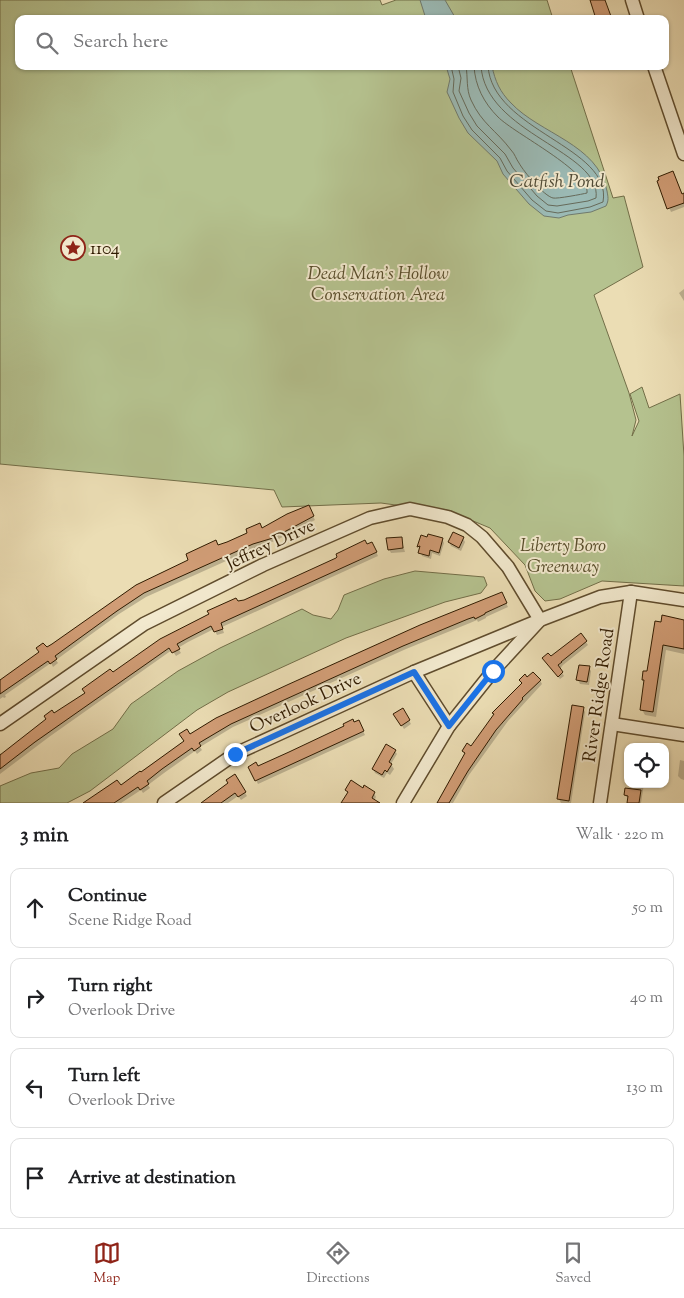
<!DOCTYPE html>
<html lang="en">
<head>
<meta charset="utf-8">
<style>
	:root { --surface:#fff; --page:#f2f2f2; --text:#202124; --muted:#757577; --line:#e0e0e0; --accent:#8f2418 }
	body { margin:0; font-family:"Sorts Mill Goudy",serif; background:var(--page); color:var(--text) }
	.controls { position:absolute; right:15px; bottom:15px; display:grid; overflow:hidden; border-radius:10px; box-shadow:0 1px 4px #0004 }
	.controls button { width:45px; height:45px; display:grid; place-items:center; padding:0; border:0; border-bottom:1px solid var(--line); background:var(--surface); color:var(--text); font:25px sans-serif }
	.stop { position:absolute; width:15px; height:15px; margin:-11px; border:4px solid #1a73e8; border-radius:50%; background:#fff }
	.stop.end { background:#1a73e8; border-color:#fff; box-shadow:0 1px 5px #0008 }
	.list { margin:0; padding:0; list-style:none }
	h2 { display:flex; justify-content:space-between; align-items:center; height:65px; margin:0; padding:0 20px; font-size:21px }
	h2 small { font-size:16px; font-weight:400; color:var(--muted) }
	.list li { display:grid; grid-template-columns:32px 1fr auto; gap:15px; align-items:center; box-sizing:border-box; height:80px; margin:0 10px 10px; padding:0 10px; border:1px solid var(--line); border-radius:10px }
	.list b { display:block; font-size:19px; white-space:nowrap }
	.list p { margin:0; font-size:16px; white-space:nowrap; color:var(--muted) }
	.list em { font-size:16px; font-style:normal; color:var(--muted) }
	.icon { flex:none; width:28px; height:28px; fill:none; stroke:currentColor; stroke-width:2; stroke-linecap:round; stroke-linejoin:round }
	.map { position:relative; flex:none; width:684px; height:803px; overflow:hidden }
	.search { position:absolute; background:var(--surface); box-shadow:0 1px 4px #0004; left:15px; right:15px; top:15px; height:55px; display:flex; align-items:center; gap:12px; box-sizing:border-box; padding:0 18px; border-radius:10px; color:var(--muted); font-size:19px }
	.sheet { height:425px; background:var(--surface) }
	nav { display:flex; justify-content:space-around; align-items:center; box-sizing:border-box; height:70px; border-top:1px solid var(--line); background:var(--surface); font-size:14px; color:var(--muted) }
	nav a { display:grid; justify-items:center; gap:2px }
	nav .on { color:var(--accent) }
	.map>svg:first-child { display:block }
</style>
</head>
<body>
<div class="map">
<svg width="684" height="803" viewBox="0 0 684 803">
	<rect width="100%" height="100%" fill="#ebddb4"/>
	<filter id="stains"><feTurbulence type="fractalNoise" baseFrequency=".004" numOctaves="4"/><feColorMatrix values="0 0 0 0 .2 0 0 0 0 .09 0 0 0 0 .02 0 0 0 .5 -.17"/></filter>
	<radialGradient id="worn" r=".72"><stop offset=".6" stop-color="#630" stop-opacity="0"/><stop offset="1" stop-color="#630" stop-opacity=".3"/></radialGradient>
	<g fill="#b5c28f" stroke="#726e48">
		<path d="M0,0H380L382,5L396,0H547L553,19H19V66H570L613,198L624,196L643,267L594,295L629,393L636,420L632,436L639,421L630,394L642,387L649,408L680,394L684,456V586L602,581L560,599L545,601L535,591L525,565L490,528L454,513L381,503L282,507L274,490L0,464Z"/>
		<path d="M415,571L484,577L487,585L481,593L445,602L346,638L228,692L197,710L90,791L67,803H0V786L31,773L59,768L72,754L113,729L131,704L178,671L220,648L302,609L313,615L331,619L338,610L344,595L384,579Z"/>
	</g>
	<g fill="#9bbab5" stroke="#707a6d">
		<path d="M420,0H445L456,19H426Z"/>
		<path d="M446,66H492C495,81 500,92 511,103C540,134 598,144 607,191C608,197 609,200 606,206L591,212L568,215L559,218L544,216L529,204L503,174L497,161L468,133L459,118L447,92L450,79Z"/>
	</g>
	<g fill="#0003">
		<path d="M658,181L682,195L684,194V207L671,212Z"/>
		<path d="M684,289V301L679,293Z"/>
		<path d="M310,510L315,520L275,541L255,548L146,597L119,614L56,660L58,663L53,667L51,663L5,695L6,697L4,698L3,697L0,699V682L46,649L218,546Z"/>
		<path d="M422,536L442,539L444,543L440,556L432,553L431,559L422,556L419,546Z"/>
		<path d="M401,538L405,552L391,553L389,549Z"/>
		<path d="M463,538L465,542L461,551L451,546L449,542Z"/>
		<path d="M367,546L374,547L378,556L222,627L224,633L217,635L214,629L188,642L178,648L181,653L176,656L172,650L49,737L0,774V753L2,755L54,715L112,674L238,603Z"/>
		<path d="M503,597L508,607L486,617V618L478,622L477,620L470,623L406,649L233,727L200,747L202,750L197,754L195,751L164,773L148,785L150,788L143,793L141,790L121,803L85,802L120,786L185,741L189,736Z"/>
		<path d="M684,621V654L666,650L656,717L645,715L642,710L645,684L643,680L648,673L662,623Z"/>
		<path d="M581,635L588,645L563,665L560,669L564,676L560,679L546,662Z"/>
		<path d="M589,668L591,671L589,685L580,684L578,680Z"/>
		<path d="M527,679L540,680L542,684L508,721L469,775L453,803H437L465,755L463,751L471,748Z"/>
		<path d="M583,708L585,712L571,803H561L559,799Z"/>
		<path d="M403,710L411,724L404,729L395,714Z"/>
		<path d="M354,723L360,725L365,735L258,784L256,780L258,767Z"/>
		<path d="M637,744L647,746L648,747H637Z"/>
		<path d="M395,751L397,754L391,764L394,769L390,775L387,773L384,778L375,773L373,769Z"/>
		<path d="M680,760L684,761V780L681,779L678,776Z"/>
		<path d="M235,776L247,796L241,800L238,796L228,803H202L230,783Z"/>
		<path d="M631,784H644L641,803H628L629,799L625,795L630,790Z"/>
		<path d="M363,789L374,793L376,797L374,801L375,803H343L349,793Z"/>
	</g>
	<g fill="none" stroke-linecap="round" stroke-linejoin="round">
		<g stroke="#666a5a" stroke-width="1">
			<path d="M451,66L454,79L453,92L463,116L472,130L500,158L507,171L532,200L546,211L558,213L590,207L603,202C613,147 492,131 488,66"/>
			<path d="M458,66L461,78L459,91L469,113L477,126L505,154L513,168L537,196L548,205L557,206L588,201L596,198C602,151 485,134 481,66"/>
			<path d="M466,66C468,78 466,89 471,100C482,124 496,130 511,150C515,154 516,159 519,163C524,172 544,196 553,198C557,199 583,194 587,193C590,171 515,134 498,117C484,103 475,86 474,66"/>
		</g>
	</g>
	<g fill="#d19d76" stroke="#301b00">
		<path d="M590,0H605L612,19H596Z"/>
		<path d="M673,171L682,194L684,193V203L667,209L657,181L659,180L658,177Z"/>
		<path d="M309,505L314,516L273,538L253,544L144,593L117,611L55,656L57,659L50,664L48,661L0,694V680L39,652L36,648L43,643L47,647L52,644L136,585L188,560L186,554L216,540L218,545L227,542L247,533L246,529L260,523L262,528L287,514Z"/>
		<path d="M453,532L464,537L459,548L448,542Z"/>
		<path d="M428,534L443,538L439,553L430,550L429,556L418,553L420,546L417,547L421,535L427,537Z"/>
		<path d="M402,537L403,548L388,550L386,538Z"/>
		<path d="M365,540L367,544L372,542L377,552L221,623L223,629L214,632L211,626L186,639L177,644L180,649L172,653L169,648L35,742L0,769V755L46,719L44,716L52,710L54,713L85,693L82,689L110,669L113,672L160,639L209,614L207,611L236,598L238,601L244,600L336,558L337,557L336,554Z"/>
		<path d="M502,592L507,603L485,613V614L475,619L474,617L468,619L403,646L231,724L199,743L201,746L194,751L192,748L162,769L147,781L149,784L140,790L138,787L114,803H83L117,780L121,785L140,771L141,772L184,741L179,734L187,729L190,734L216,718L287,685L420,625Z"/>
		<path d="M662,615L684,620V649L663,645L653,712L640,710L644,680H642L643,671H647L655,621L661,622Z"/>
		<path d="M581,633L587,641L561,662H562L558,665L563,672L558,677L542,658L548,653L551,656Z"/>
		<path d="M579,665L590,666L587,682L576,680Z"/>
		<path d="M533,672L541,680L522,698L523,699L496,730L468,771L449,803H437L465,753L462,751L467,743L471,746L494,714L492,713L522,683L519,680L525,674L527,677Z"/>
		<path d="M572,705L584,707L569,801L557,799Z"/>
		<path d="M403,708L410,720L401,726L393,714Z"/>
		<path d="M353,719L354,722L359,720L364,731L255,781L248,767L256,762L258,766L289,752L344,726L343,724Z"/>
		<path d="M386,744L396,750L389,762L392,764L387,772L385,770L382,775L372,769Z"/>
		<path d="M235,774L246,792L238,797L235,793L221,803H201L228,783L226,780Z"/>
		<path d="M351,780L363,788L364,785L375,792L372,798L380,803H341L348,792L345,790Z"/>
		<path d="M625,788L641,790L639,803H627L628,796L624,795Z"/>
	</g>
	<g fill="none" stroke-linecap="round" stroke-linejoin="round">
		<defs>
			<g id="minor">
				<path d="M632,0L638,19"/>
				<path d="M654,66L684,154"/>
				<path d="M414,672L449,726"/>
				<path d="M0,724L144,624L263,565L370,518L410,509L448,517L467,525L482,537L508,567L540,620L414,672L235,754L164,803"/>
				<path d="M612,724L684,735"/>
				<path d="M403,803L449,726L493,671L540,620L600,597L631,592L684,600"/>
				<path d="M600,803L631,592"/>
			</g>
		</defs>
		<use href="#minor" stroke="#5f4c2d" stroke-width="15"/>
		<use href="#minor" stroke="#f2e9ce" stroke-width="12"/>
	</g>
	<g fill="none" stroke-linecap="round" stroke-linejoin="round">
		<path stroke="#1a73e8" stroke-width="6" d="M235,754L414,672L449,726L493,671"/>
	</g>
	<defs>
		<symbol id="sight-ring" viewBox="-11 -11 22 22"><circle r="9.5" fill="#f2e9ce" stroke="#8f2418" stroke-width="1.5"/><path d="M0-6L1.8-2.2L6-1.7L2.9 1.2L3.7 5.4L0 3.3L-3.7 5.4L-2.9 1.2L-6-1.7L-1.8-2.2Z" fill="#8f2418"/></symbol>
	</defs>
	<g fill-rule="evenodd">
		<use href="#sight-ring" x="59" y="234" width="28" height="28"/>
	</g>
	<g text-anchor="middle" stroke-width="4" stroke-linejoin="round" paint-order="stroke">
		<g font-size="18" fill="#301b00" stroke="#f2e9ce" text-anchor="start">
			<text x="90" y="254">1104</text>
		</g>
		<g font-size="18" font-style="italic" fill="#584d2b" stroke="#f2e9ce">
			<text x="378" y="279">Dead Man's Hollow<tspan x="378" dy="21">Conservation Area</tspan></text>
			<text x="563" y="551">Liberty Boro<tspan x="563" dy="21">Greenway</tspan></text>
		</g>
		<g font-size="18" fill="#301b00" stroke="#f2e9ce">
			<text transform="translate(270 544) rotate(-25)" y="6">Jeffrey Drive</text>
			<text transform="translate(598 695) rotate(-82)" y="6">River Ridge Road</text>
			<text transform="translate(305 702) rotate(-25)" y="6">Overlook Drive</text>
		</g>
		<g font-size="19" font-style="italic" fill="#504b36" stroke="#f2e9ce">
			<text x="557" y="187">Catfish Pond</text>
		</g>
	</g>
	<rect width="100%" height="100%" filter="url(#stains)"/>
	<rect width="100%" height="100%" fill="url(#worn)"/>
</svg>
<div class="controls">
<button><svg class="icon" aria-label="locate" viewBox="0 0 24 24"><circle cx="12" cy="12" r="6"/><path d="M12 2v4M12 18v4M2 12h4M18 12h4"/></svg></button>
</div>
<div class="stop" style="left:493px;top:671px"></div>
<div class="stop end" style="left:235px;top:754px"></div>
<div class="search"><svg class="icon" aria-label="search" viewBox="0 0 24 24"><circle cx="10" cy="10" r="6"/><path d="M15 15l6 6"/></svg>Search here</div>
</div>
<section class="sheet">
<h2>3 min<small>Walk · 220 m</small></h2>
<ul class="list">
<li><svg class="icon" aria-label="ahead" viewBox="0 0 24 24"><path d="M12 20V5M6 11l6-6 6 6"/></svg><div><b>Continue</b><p>Scene Ridge Road</p></div><em>50 m</em></li>
<li><svg class="icon" aria-label="right" viewBox="0 0 24 24"><path d="M7 20v-9h11M14 6l5 5-5 5"/></svg><div><b>Turn right</b><p>Overlook Drive</p></div><em>40 m</em></li>
<li><svg class="icon" aria-label="left" viewBox="0 0 24 24"><path d="M17 20v-9H6M10 6l-5 5 5 5"/></svg><div><b>Turn left</b><p>Overlook Drive</p></div><em>130 m</em></li>
<li><svg class="icon" aria-label="arrive" viewBox="0 0 24 24"><path d="M6 21V4h12l-3 4 3 4H6"/></svg><div><b>Arrive at destination</b></div></li>
</ul>
</section>
<nav>
<a class="on"><svg class="icon" aria-label="map" viewBox="0 0 24 24"><path d="M3 6l6-2 6 2 6-2v14l-6 2-6-2-6 2zM9 4v14M15 6v14"/></svg>Map</a>
<a><svg class="icon" aria-label="directions" viewBox="0 0 24 24"><path d="M12 3l9 9-9 9-9-9zM9 14v-3h6M13 9l2 2-2 2"/></svg>Directions</a>
<a><svg class="icon" aria-label="saved" viewBox="0 0 24 24"><path d="M7 4h10v16l-5-4-5 4z"/></svg>Saved</a>
</nav>
</body>
</html>
